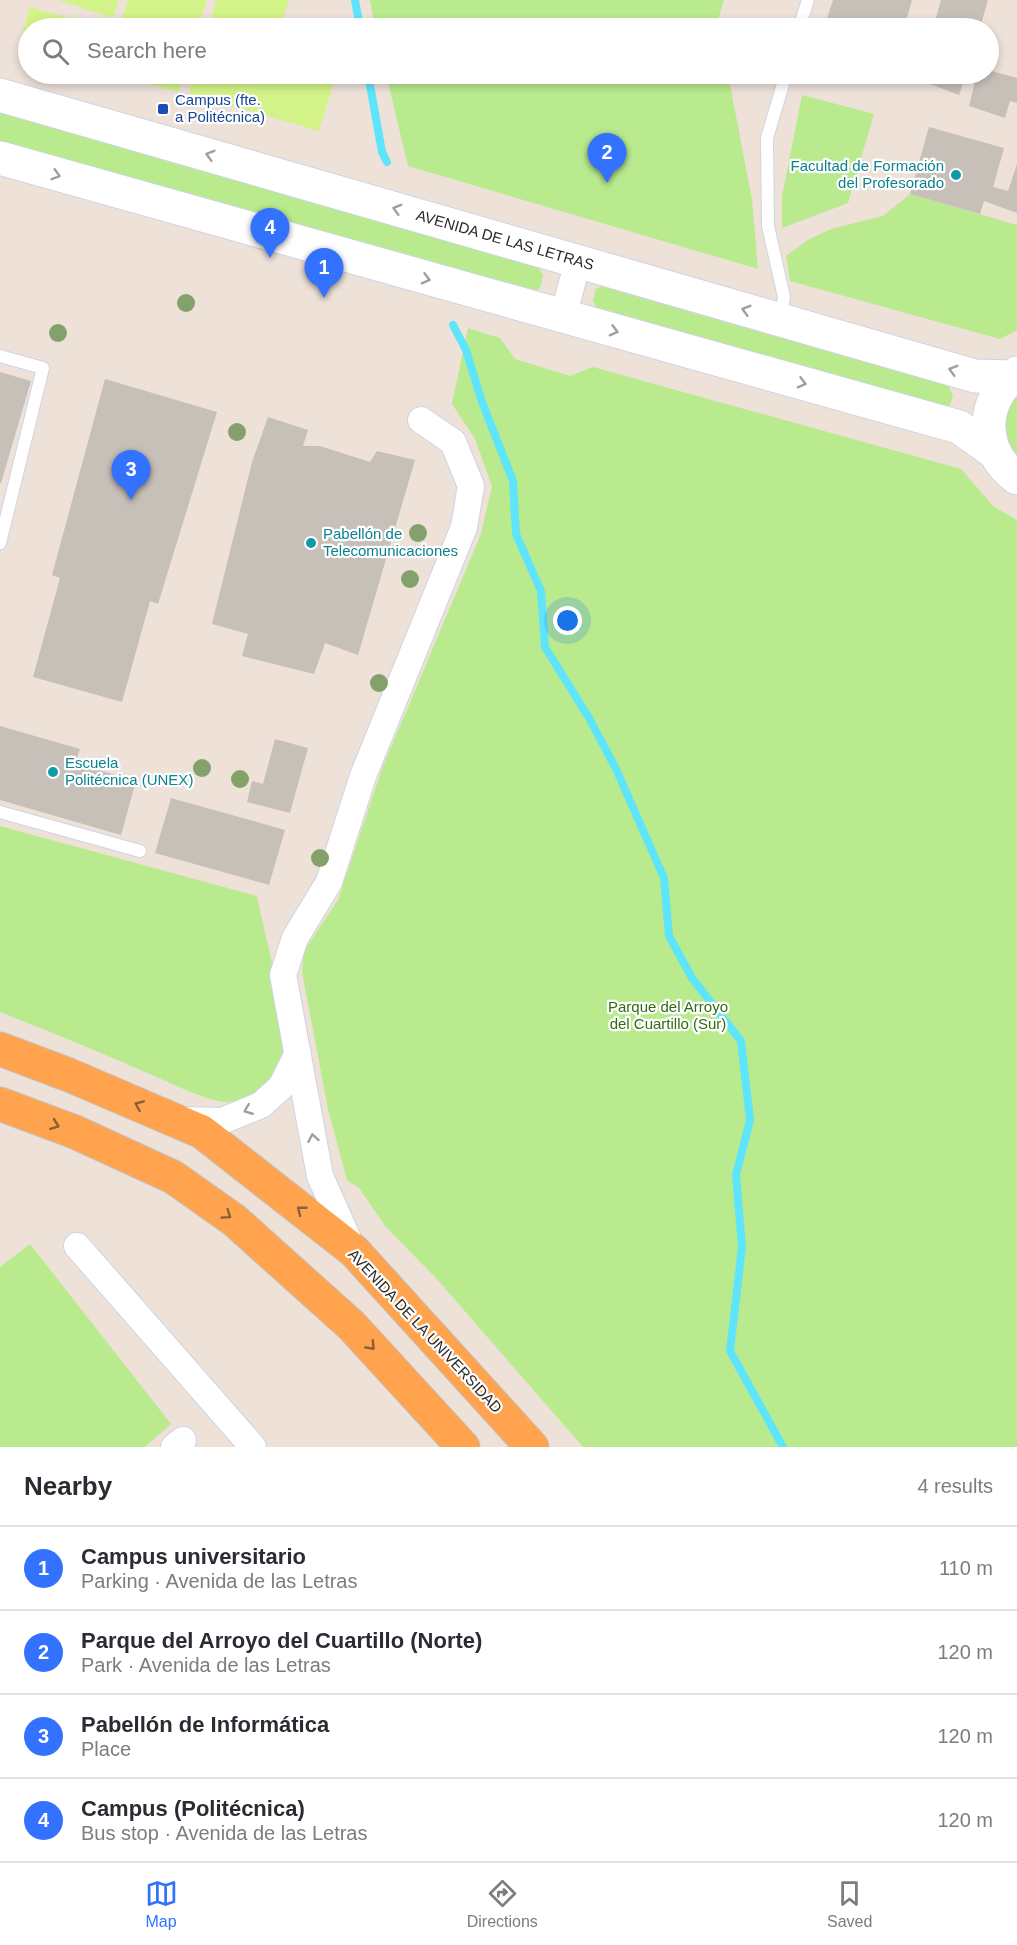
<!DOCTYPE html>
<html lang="en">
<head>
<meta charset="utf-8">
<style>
	:root { --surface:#fff; --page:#f2f2f3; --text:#2b2b33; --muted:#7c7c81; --line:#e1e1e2; --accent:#3372ff }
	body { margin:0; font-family:Helvetica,sans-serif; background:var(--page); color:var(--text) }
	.you { position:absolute; left:568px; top:621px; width:21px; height:21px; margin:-15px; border:4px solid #fff; border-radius:50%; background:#1a73e8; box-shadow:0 0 0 9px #1a73e833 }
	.badge { display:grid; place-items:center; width:39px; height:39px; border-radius:50%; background:var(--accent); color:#fff; font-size:20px; font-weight:700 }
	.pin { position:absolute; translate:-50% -50px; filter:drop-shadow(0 2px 3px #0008) }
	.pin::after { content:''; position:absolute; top:32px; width:21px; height:18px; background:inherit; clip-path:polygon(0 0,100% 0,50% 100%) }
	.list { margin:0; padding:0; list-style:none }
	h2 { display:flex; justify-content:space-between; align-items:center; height:78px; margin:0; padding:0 24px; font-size:26px }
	h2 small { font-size:20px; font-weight:400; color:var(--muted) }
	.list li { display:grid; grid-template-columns:39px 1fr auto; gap:18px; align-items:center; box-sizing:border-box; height:84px; padding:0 24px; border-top:2px solid var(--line) }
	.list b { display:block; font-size:22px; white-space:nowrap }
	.list p { margin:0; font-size:20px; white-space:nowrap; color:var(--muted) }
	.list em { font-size:20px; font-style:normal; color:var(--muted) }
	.icon { flex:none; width:33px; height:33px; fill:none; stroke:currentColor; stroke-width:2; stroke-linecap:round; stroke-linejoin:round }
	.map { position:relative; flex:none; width:1017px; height:1447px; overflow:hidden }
	.search { position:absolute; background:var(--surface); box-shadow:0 3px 9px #0003; left:18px; right:18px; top:18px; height:66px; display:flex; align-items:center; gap:15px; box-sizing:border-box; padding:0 21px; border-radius:33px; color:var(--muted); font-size:22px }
	.sheet { height:414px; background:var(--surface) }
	nav { display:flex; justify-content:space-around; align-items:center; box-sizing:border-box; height:84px; border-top:2px solid var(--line); background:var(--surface); font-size:16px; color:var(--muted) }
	nav a { display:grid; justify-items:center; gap:3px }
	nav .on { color:var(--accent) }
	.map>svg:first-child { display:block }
</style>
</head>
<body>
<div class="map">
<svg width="1017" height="1447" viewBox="0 0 1017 1447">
	<rect width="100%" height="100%" fill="#ede1d8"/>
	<g fill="#b9ea8e">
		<path d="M370,0H724L718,20L719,28H375Z"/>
		<path d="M386,74H728L752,200L758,269L408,166Z"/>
		<path d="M802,95L874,114L848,203L782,228V196Z"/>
		<path d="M0,109L537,264L543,276L540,288L531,294L0,143Z"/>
		<path d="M910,194L1017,225V330L1000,339L790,281L786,256L808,240L831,229L883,216Z"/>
		<path d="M606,284L946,382L953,395L950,405L940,410L598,312L593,300L596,289Z"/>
		<path d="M468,328L500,338L515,359L570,376L593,367L961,469L993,506L1017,520V1447H583L436,1278L386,1227L359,1188L347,1180L328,1109L302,972L304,951L338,900L382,769L481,534L492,486L475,439L452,404Z"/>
		<path d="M1017,392V458C1003,438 999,412 1017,392Z"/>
		<path d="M0,826L257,896C265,938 286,1007 283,1049C282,1076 258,1100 230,1102C209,1103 172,1083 152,1075C102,1053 51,1032 0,1012Z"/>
		<path d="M30,1244L171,1424L145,1447H0V1267Z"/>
	</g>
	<g fill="#d3f388">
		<path d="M58,0H119L113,18Z"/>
		<path d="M128,0H207L198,28H142L121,21Z"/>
		<path d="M217,0H289L280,28H231L210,21Z"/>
		<path d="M30,7L104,28H28V49L19,46Z"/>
		<path d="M115,74H184L178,92Z"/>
		<path d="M194,74H336L319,131L189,93Z"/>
	</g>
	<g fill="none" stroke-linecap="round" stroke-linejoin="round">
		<g stroke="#5ee5fc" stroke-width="8">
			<path d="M355,0L360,28"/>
			<path d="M368,74L382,152L387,162"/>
			<path d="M453,325L466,350L482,402L513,481L516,534L541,591L545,647L589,718L616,769L664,878L669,936L692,978L741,1041L750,1120L736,1175L742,1247L730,1351L783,1447"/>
		</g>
	</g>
	<g fill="#c7c0b8">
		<path d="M833,0H912L904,28H824Z"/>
		<path d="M941,0H988L980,28H933Z"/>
		<path d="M988,70L1017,78V103L1010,101L1005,118L969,106L977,74H988Z"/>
		<path d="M929,74H966L959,95L927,83Z"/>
		<path d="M929,127L1004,148L993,187L1008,191L1017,164V213L984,201L980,214L910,194Z"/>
		<path d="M0,372L31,381L1,483H0Z"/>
		<path d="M105,379L217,412L158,604L150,601L122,702L33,677L60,578L52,575Z"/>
		<path d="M268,417L308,430L303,446H320L370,462L377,451L415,460L358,655L325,643L314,674L242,656L248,634L212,624L252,462Z"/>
		<path d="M0,726L80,749L75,763L136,781L121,835L0,800Z"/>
		<path d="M275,739L308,748L290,813L247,802L252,781L263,784Z"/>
		<path d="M171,798L285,830L269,885L155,853Z"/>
	</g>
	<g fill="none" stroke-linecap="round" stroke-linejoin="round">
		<defs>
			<g id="service">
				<path d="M799,28L808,0"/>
				<path d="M780,319L784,297L768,226L767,138L786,74"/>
				<path d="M0,356L43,368L0,543"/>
				<path d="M0,812L140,851"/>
			</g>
			<g id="minor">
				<path d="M563,317L578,261"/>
				<path d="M180,1120L222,1121L261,1105L281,1087L298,1053"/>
				<path d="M77,1246L253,1447"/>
				<path d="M352,1248L320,1176L283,975L295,938L329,882L363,776L464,527L471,486L453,442L421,420"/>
				<path d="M174,1447L183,1440"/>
			</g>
			<g id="secondary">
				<path d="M0,95L975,376L1011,377"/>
				<path d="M0,158L959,427L994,452"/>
				<path d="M1017,373C980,400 979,451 1017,478"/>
			</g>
			<g id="trunk">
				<path d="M0,1049L69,1075L202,1132L354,1251L532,1447"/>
				<path d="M0,1104L75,1132L173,1177L234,1220L351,1325L463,1447"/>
			</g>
		</defs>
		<use href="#service" stroke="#cdd4e4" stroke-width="14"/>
		<use href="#minor" stroke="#cdd4e4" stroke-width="28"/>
		<use href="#secondary" stroke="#cdd4e4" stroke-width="35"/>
		<use href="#trunk" stroke="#c3c3c3" stroke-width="35"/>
		<use href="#service" stroke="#fff" stroke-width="12"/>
		<use href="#minor" stroke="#fff" stroke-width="26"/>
		<use href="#secondary" stroke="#fff" stroke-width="33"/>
		<use href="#trunk" stroke="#ffa34e" stroke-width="33"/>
	</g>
	<g fill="#85a16b">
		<circle cx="186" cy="303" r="9"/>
		<circle cx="58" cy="333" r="9"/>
		<circle cx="237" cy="432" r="9"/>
		<circle cx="418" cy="533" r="9"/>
		<circle cx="410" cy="579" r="9"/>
		<circle cx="379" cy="683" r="9"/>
		<circle cx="202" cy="768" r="9"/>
		<circle cx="240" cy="779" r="9"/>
		<circle cx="320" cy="858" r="9"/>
	</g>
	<defs><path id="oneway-chevron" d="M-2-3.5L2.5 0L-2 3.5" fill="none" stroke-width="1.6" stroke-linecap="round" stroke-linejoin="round" transform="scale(1.5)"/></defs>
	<g stroke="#9f9f9f">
		<use href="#oneway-chevron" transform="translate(210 155) rotate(-164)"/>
		<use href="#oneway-chevron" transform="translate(56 175) rotate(16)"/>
		<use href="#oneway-chevron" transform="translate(397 209) rotate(-164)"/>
		<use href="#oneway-chevron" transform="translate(426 279) rotate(15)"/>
		<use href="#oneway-chevron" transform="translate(746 310) rotate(-164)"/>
		<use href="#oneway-chevron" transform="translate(614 331) rotate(15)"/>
		<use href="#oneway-chevron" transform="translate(953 370) rotate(-164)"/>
		<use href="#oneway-chevron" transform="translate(802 383) rotate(15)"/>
		<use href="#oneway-chevron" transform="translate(248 1110) rotate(158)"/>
		<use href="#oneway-chevron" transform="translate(313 1138) rotate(-100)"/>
	</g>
	<g stroke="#89603a">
		<use href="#oneway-chevron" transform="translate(139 1105) rotate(-157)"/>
		<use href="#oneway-chevron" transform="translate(55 1125) rotate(20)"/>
		<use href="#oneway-chevron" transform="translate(301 1210) rotate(-142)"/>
		<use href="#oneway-chevron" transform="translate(227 1215) rotate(35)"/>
		<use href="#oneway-chevron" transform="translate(371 1346) rotate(47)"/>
	</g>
	<rect fill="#1a4fb4" stroke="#fff" stroke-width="2" x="157" y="103" width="12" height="12" rx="3"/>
	<g fill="#0f9aa8" stroke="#fff" stroke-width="2">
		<circle cx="956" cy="175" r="6"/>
		<circle cx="311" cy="543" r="6"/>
		<circle cx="53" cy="772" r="6"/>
	</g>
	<g text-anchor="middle" stroke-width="4.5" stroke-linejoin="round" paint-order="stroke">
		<g font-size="15" fill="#164399" stroke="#fff" text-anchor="start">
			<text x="175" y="105">Campus (fte.<tspan x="175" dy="17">a Politécnica)</tspan></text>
		</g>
		<g font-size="15" fill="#0d838f" stroke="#fff" text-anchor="start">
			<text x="944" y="171" text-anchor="end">Facultad de Formación<tspan x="944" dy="17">del Profesorado</tspan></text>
			<text x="323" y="539">Pabellón de<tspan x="323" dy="17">Telecomunicaciones</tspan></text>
			<text x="65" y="768">Escuela<tspan x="65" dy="17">Politécnica (UNEX)</tspan></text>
		</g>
		<g font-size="15" fill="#292929" stroke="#fff">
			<text transform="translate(505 240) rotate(16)" y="5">AVENIDA DE LAS LETRAS</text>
			<text transform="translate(425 1331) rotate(47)" y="5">AVENIDA DE LA UNIVERSIDAD</text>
		</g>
		<g font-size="15" fill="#306d11" stroke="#fff">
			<text x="668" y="1012">Parque del Arroyo<tspan x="668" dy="17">del Cuartillo (Sur)</tspan></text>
		</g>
	</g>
</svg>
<div class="you"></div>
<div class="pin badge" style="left:324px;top:298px">1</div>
<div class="pin badge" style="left:607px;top:183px">2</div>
<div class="pin badge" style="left:131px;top:500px">3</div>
<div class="pin badge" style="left:270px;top:258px">4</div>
<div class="search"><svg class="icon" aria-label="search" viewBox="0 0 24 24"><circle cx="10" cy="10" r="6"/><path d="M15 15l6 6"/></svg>Search here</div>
</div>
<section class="sheet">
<h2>Nearby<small>4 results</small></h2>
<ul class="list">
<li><span class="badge">1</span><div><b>Campus universitario</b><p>Parking · Avenida de las Letras</p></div><em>110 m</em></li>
<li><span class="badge">2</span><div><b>Parque del Arroyo del Cuartillo (Norte)</b><p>Park · Avenida de las Letras</p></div><em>120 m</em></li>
<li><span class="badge">3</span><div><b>Pabellón de Informática</b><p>Place</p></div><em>120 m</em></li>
<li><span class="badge">4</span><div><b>Campus (Politécnica)</b><p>Bus stop · Avenida de las Letras</p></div><em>120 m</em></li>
</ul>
</section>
<nav>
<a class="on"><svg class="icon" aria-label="map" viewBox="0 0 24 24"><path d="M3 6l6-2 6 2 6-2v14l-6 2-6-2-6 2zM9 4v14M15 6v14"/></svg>Map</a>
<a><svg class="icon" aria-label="directions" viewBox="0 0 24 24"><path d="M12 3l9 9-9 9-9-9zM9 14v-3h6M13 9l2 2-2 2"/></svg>Directions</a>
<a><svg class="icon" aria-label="saved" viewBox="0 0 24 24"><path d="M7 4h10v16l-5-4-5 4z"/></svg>Saved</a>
</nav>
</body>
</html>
